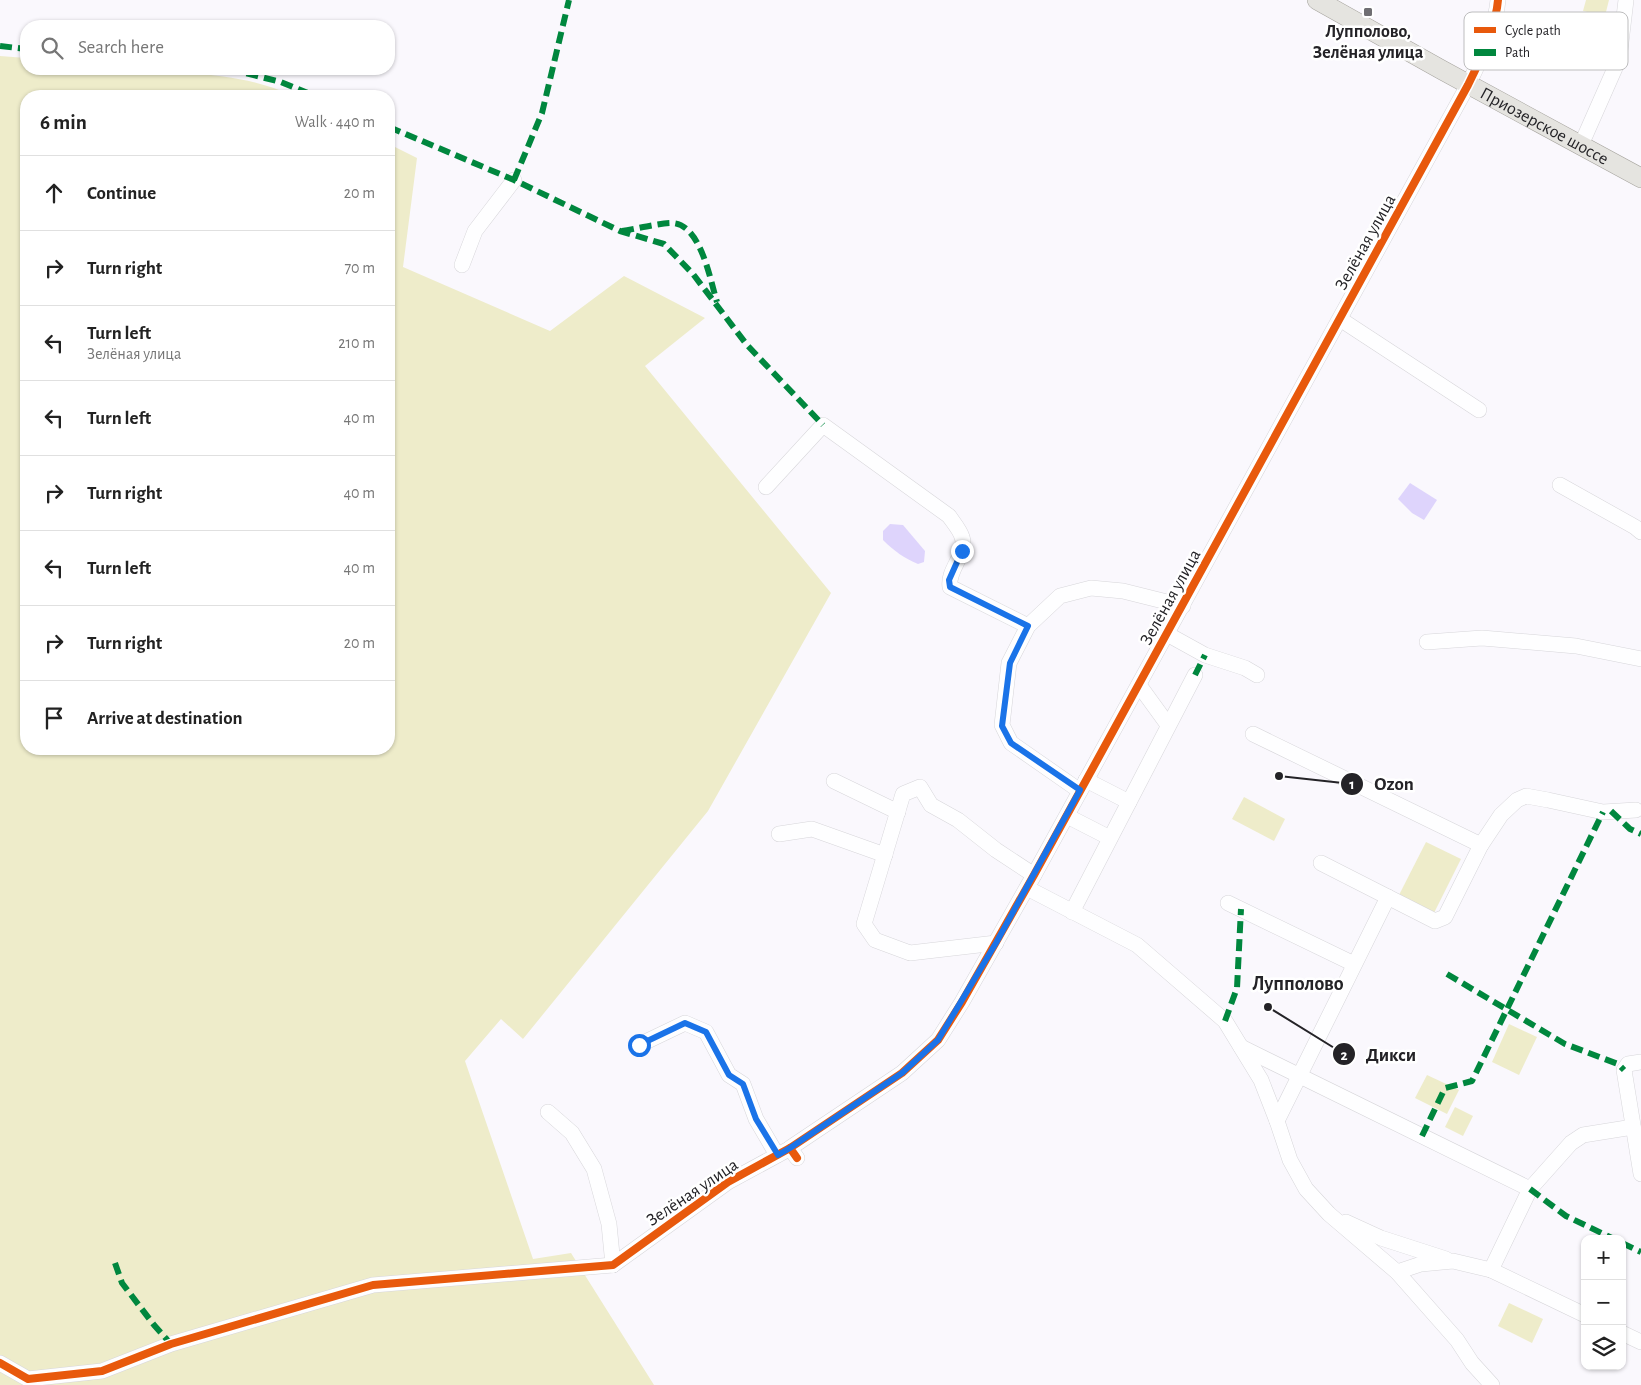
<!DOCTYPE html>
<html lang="en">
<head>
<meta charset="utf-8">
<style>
	:root { --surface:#fff; --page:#f6f6f6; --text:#222; --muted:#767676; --line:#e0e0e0 }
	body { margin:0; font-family:"Alegreya Sans",sans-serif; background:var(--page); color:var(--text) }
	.controls { position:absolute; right:15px; bottom:15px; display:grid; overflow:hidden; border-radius:10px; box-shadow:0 1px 4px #0004 }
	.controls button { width:45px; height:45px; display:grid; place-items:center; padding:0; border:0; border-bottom:1px solid var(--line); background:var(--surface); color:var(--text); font:25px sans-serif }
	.stop { position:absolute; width:15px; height:15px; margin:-11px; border:4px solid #1a73e8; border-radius:50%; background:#fff }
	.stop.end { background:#1a73e8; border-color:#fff; box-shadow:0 1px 5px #0008 }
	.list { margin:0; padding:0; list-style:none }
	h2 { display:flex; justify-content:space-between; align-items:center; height:65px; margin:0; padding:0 20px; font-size:21px }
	h2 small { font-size:16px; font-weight:400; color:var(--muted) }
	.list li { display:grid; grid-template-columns:32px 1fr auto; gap:15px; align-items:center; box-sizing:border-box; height:75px; padding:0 20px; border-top:1px solid var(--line) }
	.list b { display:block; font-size:19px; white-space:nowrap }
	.list p { margin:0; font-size:16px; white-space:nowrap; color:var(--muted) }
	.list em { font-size:16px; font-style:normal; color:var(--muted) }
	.icon { flex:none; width:28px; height:28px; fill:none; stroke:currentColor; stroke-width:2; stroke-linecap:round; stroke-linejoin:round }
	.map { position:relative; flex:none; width:1641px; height:1385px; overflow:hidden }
	.search { position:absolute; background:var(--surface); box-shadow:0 1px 4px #0004; left:20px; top:20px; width:375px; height:55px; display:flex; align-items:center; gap:12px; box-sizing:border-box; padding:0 18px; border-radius:20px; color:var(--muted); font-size:19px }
	.panel { position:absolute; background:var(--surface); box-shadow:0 1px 4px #0004; left:20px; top:90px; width:375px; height:665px; border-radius:20px }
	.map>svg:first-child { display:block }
</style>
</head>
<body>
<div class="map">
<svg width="1641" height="1385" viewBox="0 0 1641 1385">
	<rect width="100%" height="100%" fill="#faf8fd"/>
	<g fill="#eeecca">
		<path d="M1586,0H1609L1605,16L1583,11Z"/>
		<path d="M0,56L26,58V69C81,69 135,68 190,73C225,76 260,80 293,96H26V749H389V144L417,158L403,267L550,331L624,276L705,318L645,366L831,593L708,811L523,1039L501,1019L465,1061L533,1259L571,1253L654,1385H0Z"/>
		<path d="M1244,797L1285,819L1274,841L1232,819Z"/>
		<path d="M1426,842L1461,859L1434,913L1399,895Z"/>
		<path d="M1509,1024L1537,1037L1519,1075L1492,1062Z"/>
		<path d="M1427,1075L1459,1090L1447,1114L1415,1098Z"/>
		<path d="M1455,1107L1473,1116L1463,1136L1445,1127Z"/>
		<path d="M1509,1303L1543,1319L1532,1343L1498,1326Z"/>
	</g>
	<g fill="#ded4fc">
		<path d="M1410,483L1437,500L1424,520L1412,513L1398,499Z"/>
		<path d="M890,524L903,525L925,551L924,562L918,564C904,558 894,551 883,540V531Z"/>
	</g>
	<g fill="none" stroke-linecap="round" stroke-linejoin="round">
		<defs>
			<g id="minor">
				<path d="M1581,145L1619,59L1626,0"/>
				<path d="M462,265L475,231L514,180"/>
				<path d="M1340,319L1479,410"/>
				<path d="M1560,485L1635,527L1641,532"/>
				<path d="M766,487L823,425L949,516C953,522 960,530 962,537C968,554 947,569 950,587L1028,626"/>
				<path d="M1167,634L1205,655L1245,668L1257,675"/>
				<path d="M1427,642L1482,638L1576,646L1641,659"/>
				<path d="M1139,685L1168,725"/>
				<path d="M1253,734L1481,845"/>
				<path d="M1086,780L1129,802"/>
				<path d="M834,781L898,812"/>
				<path d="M1080,791L1011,743L1002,725L1009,663L1028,626L1060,596L1091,588L1123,591L1183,606"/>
				<path d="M1067,816L1110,838"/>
				<path d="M779,834L812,829L885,855"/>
				<path d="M1321,863L1435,921L1445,917L1481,845L1501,815L1517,800L1526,796L1548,800L1603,812L1636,810"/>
				<path d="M1027,888L1137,945L1225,1021L1261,1080L1277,1121L1290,1160L1306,1189L1329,1214L1397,1272L1457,1340L1472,1363L1492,1385"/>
				<path d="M1228,903L1354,964"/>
				<path d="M1072,912L1195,675"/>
				<path d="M996,943L910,953L875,940L864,924L903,794L920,787L931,805L958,820L996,850L1034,875"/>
				<path d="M639,1045L685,1023L706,1032L729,1075L743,1084L756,1119L777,1155"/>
				<path d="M1241,1047L1530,1189L1491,1270"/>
				<path d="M1641,1062L1628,1064L1624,1070L1641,1174"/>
				<path d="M548,1112L572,1133L594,1169L609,1224L613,1265"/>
				<path d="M1277,1121L1388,897"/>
				<path d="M797,1158L790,1148L902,1073L938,1040L962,1002L1034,875L1468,85C1480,61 1496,26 1498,0"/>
				<path d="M1530,1189L1571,1143L1583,1135L1633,1127"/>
				<path d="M1346,1222L1381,1238L1446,1259"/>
				<path d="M613,1265L728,1182L787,1150"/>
				<path d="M1397,1272L1421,1264L1453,1261L1491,1270L1585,1315"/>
				<path d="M1622,1333L1641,1342"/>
				<path d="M0,1363L28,1379L102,1371L171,1344L373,1285L613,1265"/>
			</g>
			<g id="major">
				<path id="s1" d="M1317,0L1442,70L1641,178"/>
			</g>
		</defs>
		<use href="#minor" stroke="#d7d6da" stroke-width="16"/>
		<use href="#major" stroke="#a6a49e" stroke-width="20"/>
		<use href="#minor" stroke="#fefeff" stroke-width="15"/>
		<use href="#major" stroke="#e5e4e0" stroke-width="19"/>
		<g stroke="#00873e" stroke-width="6" stroke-dasharray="12 6" stroke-linecap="butt">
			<path d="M1497,13L1524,25L1535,20"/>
			<path d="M0,46L26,49"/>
			<path d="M229,69L281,82L315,96"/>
			<path d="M389,127L514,180L620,231L664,244L693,274L747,345L823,425"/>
			<path d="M514,180L542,113L569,0"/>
			<path d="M622,231C636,229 659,223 672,223C701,224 710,280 717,302"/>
			<path d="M1195,675L1205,655"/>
			<path d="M1611,811L1630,829L1641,834"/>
			<path d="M1447,974L1565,1044L1618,1064L1624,1070"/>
			<path d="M1225,1021L1237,988L1241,909"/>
			<path d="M1422,1136L1445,1088L1472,1081L1603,812"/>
			<path d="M1530,1189L1566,1216L1614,1239"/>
			<path d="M1622,1243L1641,1252"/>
			<path d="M115,1263L122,1283L154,1325L171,1344"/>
		</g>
		<defs>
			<g id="cycleway">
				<path d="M797,1158L790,1148L902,1073L938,1040L962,1002L1034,875L1468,85C1480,61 1496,26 1498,0"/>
				<path d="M0,1363L28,1379L102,1371L171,1344L373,1285L613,1265L728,1182L790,1148"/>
			</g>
		</defs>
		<use href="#cycleway" stroke="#fff" stroke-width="11"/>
		<use href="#cycleway" stroke="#e8590c" stroke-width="8"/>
	</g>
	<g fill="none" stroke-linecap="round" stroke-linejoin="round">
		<path stroke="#1a73e8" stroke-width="6" d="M639,1045L685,1023L706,1032L729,1075L743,1084L756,1119L778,1155L790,1148L902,1073L938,1040L996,943L1080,790L1011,743L1002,726L1010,663L1028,626L950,587L949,580L962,551"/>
	</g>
	<rect fill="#6f6e72" stroke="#fff" stroke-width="2" x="1363" y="7" width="10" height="10" rx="2.5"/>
	<g text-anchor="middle" stroke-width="5" stroke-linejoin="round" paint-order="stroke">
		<g font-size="18" font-weight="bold" fill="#242327" stroke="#fff">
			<text x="1368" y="37">Лупполово,<tspan x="1368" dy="21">Зелёная улица</tspan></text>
		</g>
		<g font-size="18" fill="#242327" stroke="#fff">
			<text dy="6" stroke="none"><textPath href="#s1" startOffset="260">Приозерское шоссе</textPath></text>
			<text transform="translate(1365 242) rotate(-61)" y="6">Зелёная улица</text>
			<text transform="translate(1170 597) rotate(-61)" y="6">Зелёная улица</text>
			<text transform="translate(692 1192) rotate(-34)" y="6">Зелёная улица</text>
		</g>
		<g font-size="20" font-weight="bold" fill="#242327" stroke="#fff">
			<text x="1298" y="990">Лупполово</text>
		</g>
	</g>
	<rect x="1464" y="12" width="164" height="58" rx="8" fill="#fff" stroke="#bdbdbe" stroke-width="1"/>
	<rect x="1474" y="27" width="22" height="6" fill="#e8590c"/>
	<rect x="1474" y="49" width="22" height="7" fill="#00873e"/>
	<g font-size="14" fill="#242327">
		<text x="1505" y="35">Cycle path</text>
		<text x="1505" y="57">Path</text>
	</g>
	<path fill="none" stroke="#242327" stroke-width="2" d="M1279 776L1352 784M1268 1007L1344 1054"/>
	<g fill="#242327" stroke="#fff" stroke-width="2">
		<circle cx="1279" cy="776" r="5"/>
		<circle cx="1268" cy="1007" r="5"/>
		<circle cx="1352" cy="784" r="12"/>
		<circle cx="1344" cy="1054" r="12"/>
	</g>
	<g font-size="15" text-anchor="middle" font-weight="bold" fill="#fff">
		<text x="1352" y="789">1</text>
		<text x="1344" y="1060">2</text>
	</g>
	<g font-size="19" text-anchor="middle" font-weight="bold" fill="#242327" stroke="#fff" stroke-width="5" stroke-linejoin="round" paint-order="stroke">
		<text x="1394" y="790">Ozon</text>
		<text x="1391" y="1061">Дикси</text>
	</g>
</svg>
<div class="controls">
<button>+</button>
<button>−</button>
<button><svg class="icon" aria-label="layers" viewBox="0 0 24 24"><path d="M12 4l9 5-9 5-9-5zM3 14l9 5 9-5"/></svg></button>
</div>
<div class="stop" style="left:639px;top:1045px"></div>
<div class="stop end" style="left:962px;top:551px"></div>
<div class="search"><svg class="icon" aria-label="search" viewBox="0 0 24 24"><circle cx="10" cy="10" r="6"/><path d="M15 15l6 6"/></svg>Search here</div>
<section class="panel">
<h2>6 min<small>Walk · 440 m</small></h2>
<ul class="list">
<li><svg class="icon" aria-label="ahead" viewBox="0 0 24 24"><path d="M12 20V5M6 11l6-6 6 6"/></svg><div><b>Continue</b></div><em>20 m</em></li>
<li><svg class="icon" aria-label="right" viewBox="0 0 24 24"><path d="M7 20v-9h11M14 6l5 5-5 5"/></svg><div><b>Turn right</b></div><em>70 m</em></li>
<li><svg class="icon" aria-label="left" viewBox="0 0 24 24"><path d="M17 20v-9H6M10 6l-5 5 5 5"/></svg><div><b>Turn left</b><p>Зелёная улица</p></div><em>210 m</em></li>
<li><svg class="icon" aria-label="left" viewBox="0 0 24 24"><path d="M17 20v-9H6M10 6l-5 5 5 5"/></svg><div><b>Turn left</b></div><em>40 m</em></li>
<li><svg class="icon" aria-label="right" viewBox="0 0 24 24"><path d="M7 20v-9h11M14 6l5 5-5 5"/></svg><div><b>Turn right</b></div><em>40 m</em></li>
<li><svg class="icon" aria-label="left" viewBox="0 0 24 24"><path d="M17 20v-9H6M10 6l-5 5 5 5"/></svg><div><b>Turn left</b></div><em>40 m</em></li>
<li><svg class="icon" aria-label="right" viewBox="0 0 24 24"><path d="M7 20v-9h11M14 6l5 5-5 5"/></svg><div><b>Turn right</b></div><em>20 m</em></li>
<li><svg class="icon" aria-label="arrive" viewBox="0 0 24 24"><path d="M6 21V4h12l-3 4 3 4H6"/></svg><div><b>Arrive at destination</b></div></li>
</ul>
</section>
</div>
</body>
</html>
